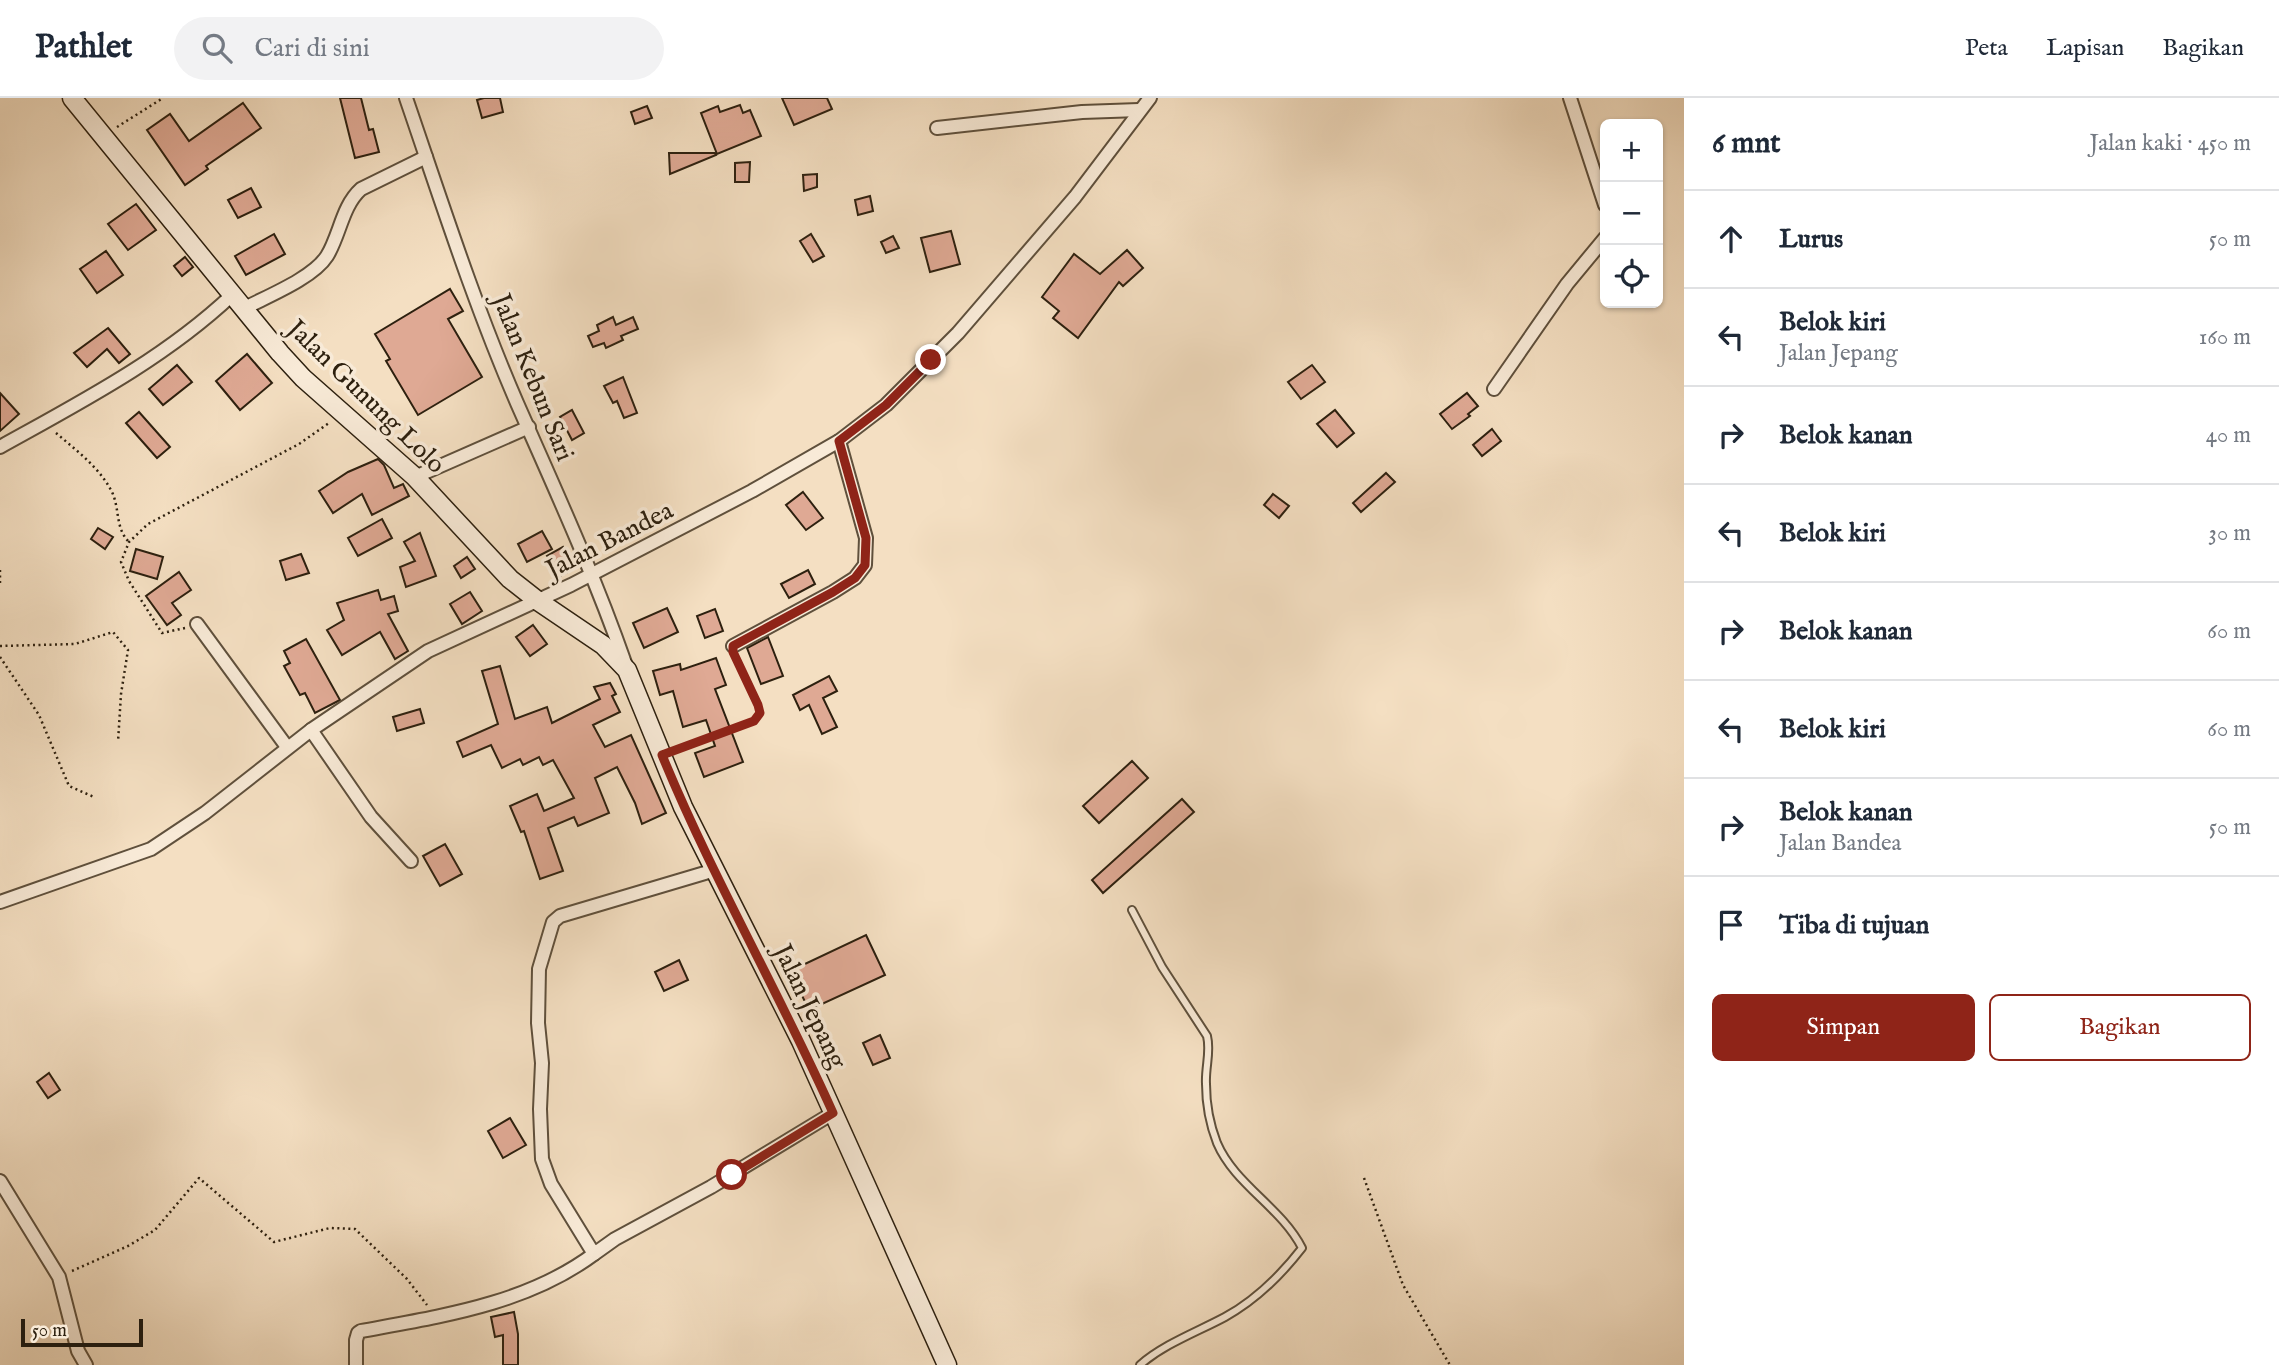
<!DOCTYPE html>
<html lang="id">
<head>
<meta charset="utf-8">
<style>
	:root { --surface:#fff; --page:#f2f2f3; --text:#1f2937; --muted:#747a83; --line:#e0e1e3; --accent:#8f2418 }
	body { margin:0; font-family:"IM FELL English",serif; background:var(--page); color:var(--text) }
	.controls { position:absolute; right:21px; top:21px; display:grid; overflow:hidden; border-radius:10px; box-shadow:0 2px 5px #0004 }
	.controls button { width:63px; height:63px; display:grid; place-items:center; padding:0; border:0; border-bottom:2px solid var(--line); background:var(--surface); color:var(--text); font:35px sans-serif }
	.scale { position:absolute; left:21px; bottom:18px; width:122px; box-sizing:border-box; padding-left:7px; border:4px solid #2d200f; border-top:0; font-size:19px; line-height:24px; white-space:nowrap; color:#2d200f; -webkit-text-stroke:5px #f8ead7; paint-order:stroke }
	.stop { position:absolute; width:21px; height:21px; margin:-16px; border:5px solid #8f2418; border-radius:50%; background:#fff }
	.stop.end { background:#8f2418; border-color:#fff; box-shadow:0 2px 7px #0008 }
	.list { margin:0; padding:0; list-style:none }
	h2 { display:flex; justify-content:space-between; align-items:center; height:91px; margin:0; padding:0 28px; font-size:30px }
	h2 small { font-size:23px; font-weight:400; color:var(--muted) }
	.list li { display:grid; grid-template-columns:46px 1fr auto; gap:21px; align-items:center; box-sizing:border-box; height:98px; padding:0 28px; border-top:2px solid var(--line) }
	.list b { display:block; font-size:26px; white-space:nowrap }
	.list p { margin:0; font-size:23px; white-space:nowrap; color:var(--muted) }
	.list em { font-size:23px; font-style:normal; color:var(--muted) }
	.actions { display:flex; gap:14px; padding:21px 28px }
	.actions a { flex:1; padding:16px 0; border:2px solid var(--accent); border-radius:10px; text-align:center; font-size:24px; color:var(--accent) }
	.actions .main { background:var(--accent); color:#fff }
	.icon { flex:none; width:38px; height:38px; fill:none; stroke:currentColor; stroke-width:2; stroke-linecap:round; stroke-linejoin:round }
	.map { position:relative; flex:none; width:1684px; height:1267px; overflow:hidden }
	header { display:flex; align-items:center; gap:42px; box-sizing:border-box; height:98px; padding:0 35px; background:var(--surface); border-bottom:2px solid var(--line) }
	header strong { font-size:33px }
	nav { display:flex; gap:38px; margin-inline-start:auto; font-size:24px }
	.search { width:490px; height:63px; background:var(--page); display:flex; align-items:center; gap:18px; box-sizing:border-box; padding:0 24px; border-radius:38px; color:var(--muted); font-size:26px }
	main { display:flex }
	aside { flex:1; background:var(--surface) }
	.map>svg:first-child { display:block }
</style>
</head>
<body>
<header>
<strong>Pathlet</strong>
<div class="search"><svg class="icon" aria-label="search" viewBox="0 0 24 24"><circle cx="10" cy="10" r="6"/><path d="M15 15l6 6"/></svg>Cari di sini</div>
<nav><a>Peta</a><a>Lapisan</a><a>Bagikan</a></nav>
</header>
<main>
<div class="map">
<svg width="1684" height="1267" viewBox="0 0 1684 1267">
	<rect width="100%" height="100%" fill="#f4dfc2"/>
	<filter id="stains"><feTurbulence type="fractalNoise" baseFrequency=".00286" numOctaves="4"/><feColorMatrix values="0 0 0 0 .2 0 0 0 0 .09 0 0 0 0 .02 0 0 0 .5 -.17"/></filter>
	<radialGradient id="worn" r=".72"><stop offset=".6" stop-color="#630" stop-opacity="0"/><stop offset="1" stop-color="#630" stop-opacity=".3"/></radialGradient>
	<g fill="#dfa994" stroke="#2d200f" stroke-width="2">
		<path d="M340,0H361L369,32L373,31L379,54L355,60Z"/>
		<path d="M484,0H500L503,14L482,20L477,2Z"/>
		<path d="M782,0H827L832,11L794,27Z"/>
		<path d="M243,5L261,30L206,68L208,71L185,87L147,32L170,16L189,43Z"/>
		<path d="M740,7L743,15L750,12L761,38L717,56L701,15L718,8L720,14Z"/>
		<path d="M647,8L652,20L635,26L631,14Z"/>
		<path d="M669,55H715L716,57L670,76Z"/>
		<path d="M750,64L749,84H735V65Z"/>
		<path d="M817,76V89L804,93L803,77Z"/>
		<path d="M251,90L261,109L238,120L228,102Z"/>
		<path d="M870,98L873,113L858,117L855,102Z"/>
		<path d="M136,106L156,132L128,152L108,126Z"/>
		<path d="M951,133L960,166L930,174L921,140Z"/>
		<path d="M274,136L285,156L246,177L235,158Z"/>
		<path d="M811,136L824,158L813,164L800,143Z"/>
		<path d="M893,138L899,150L886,155L881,144Z"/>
		<path d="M1127,152L1143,170L1123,188L1119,184L1078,240L1053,220L1059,213L1042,199L1074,156L1100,176Z"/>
		<path d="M106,153L123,177L97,195L80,171Z"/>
		<path d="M185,159L193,169L182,178L174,168Z"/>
		<path d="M450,191L463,213L448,221L482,279L418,317L386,263L390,261L375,236Z"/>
		<path d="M613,219L616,227L633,219L638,231L621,238L623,242L606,250L604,245L593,249L588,238L599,233L597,227Z"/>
		<path d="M108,230L130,256L119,265L107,251L87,269L74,255Z"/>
		<path d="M247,256L272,285L240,312L216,283Z"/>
		<path d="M177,267L192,284L163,307L149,291Z"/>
		<path d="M1312,267L1325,284L1301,301L1288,284Z"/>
		<path d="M623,279L637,315L624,320L617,303L613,305L604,288Z"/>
		<path d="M0,295L19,316L0,333Z"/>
		<path d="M1467,295L1478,308L1468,316L1470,318L1452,331L1440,316Z"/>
		<path d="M572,312L584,335L572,342L560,319Z"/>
		<path d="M1335,312L1354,335L1337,349L1317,326Z"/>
		<path d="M139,314L170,349L157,360L126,325Z"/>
		<path d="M1492,331L1501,343L1482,358L1473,347Z"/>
		<path d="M378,361L384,367L394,390L403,386L409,398L372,417L362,396L333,415L319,393L348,374Z"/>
		<path d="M1386,375L1395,384L1361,414L1353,405Z"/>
		<path d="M803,394L823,420L806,432L786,407Z"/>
		<path d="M1273,396L1289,408L1279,420L1264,407Z"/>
		<path d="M382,421L392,440L358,458L348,440Z"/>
		<path d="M98,430L113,439L105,451L91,441Z"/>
		<path d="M542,433L552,451L527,464L518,446Z"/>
		<path d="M420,435L436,478L406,489L400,469L415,463L404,444Z"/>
		<path d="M563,449L574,471L558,479L547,458Z"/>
		<path d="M136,451L163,459L157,481L130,473Z"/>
		<path d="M301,456L309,475L286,482L280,463Z"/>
		<path d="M467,459L475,471L461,480L454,468Z"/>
		<path d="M808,472L815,486L789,500L781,486Z"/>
		<path d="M179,474L191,492L172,505L181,517L167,527L146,498Z"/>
		<path d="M378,492L381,502L394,498L398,513L388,516L408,553L395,561L380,534L342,557L327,532L344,522L337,505Z"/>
		<path d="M470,494L482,513L462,526L450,506Z"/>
		<path d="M667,510L678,534L644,550L633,525Z"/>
		<path d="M715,511L723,533L705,540L697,518Z"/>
		<path d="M533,527L547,546L530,558L516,539Z"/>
		<path d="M768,539L783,578L761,586L747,550Z"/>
		<path d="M306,541L340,602L315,615L305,595L300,597L284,568L290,565L284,553Z"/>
		<path d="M716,560L726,587L715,591L743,664L704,679L695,655L715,648L706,622L683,629L673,593L660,597L653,573L680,566L681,572Z"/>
		<path d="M500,568L515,621L547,609L552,625L600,601L594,589L610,585L616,596L612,598L620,614L593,627L605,649L631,637L666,715L642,726L635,705L617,669L595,680L609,715L578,728L574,719L548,730L563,773L540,781L524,733L521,734L510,708L537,696L544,713L574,700L553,662L543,667L539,659L523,667L520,661L502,670L491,647L463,659L457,644L498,626L482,573Z"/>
		<path d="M829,578L837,593L823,600L837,629L822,636L809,607L800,612L793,597Z"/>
		<path d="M420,611L424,625L397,633L393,619Z"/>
		<path d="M1132,663L1148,680L1099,725L1083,708Z"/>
		<path d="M1182,701L1194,714L1103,795L1092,782Z"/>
		<path d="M445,746L462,776L440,788L423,758Z"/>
		<path d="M866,837L885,877L809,912L790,873Z"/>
		<path d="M679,862L688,882L664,893L655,874Z"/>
		<path d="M880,937L890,960L873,967L863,945Z"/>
		<path d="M49,975L60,992L48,1000L37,984Z"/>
		<path d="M510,1020L526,1047L503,1060L488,1033Z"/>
		<path d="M514,1214L518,1236V1267H503V1237L495,1239L491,1219Z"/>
	</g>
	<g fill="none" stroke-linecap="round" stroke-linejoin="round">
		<defs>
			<path id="lane" d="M1132,812L1162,869L1207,938C1211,954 1205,969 1206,986C1206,1005 1210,1027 1217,1045C1235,1087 1281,1109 1302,1150C1281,1177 1256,1202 1225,1219C1197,1234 1164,1246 1140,1267"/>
			<g id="street">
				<path d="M406,0C441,102 474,206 517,305C555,391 594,476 625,565"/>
				<path d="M1570,0L1605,107"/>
				<path d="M937,30L1082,14L1139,12"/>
				<path d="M245,210C268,198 313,180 327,158C340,137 342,108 361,91L426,59"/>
				<path d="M1494,291L1567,186L1605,140"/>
				<path d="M0,349C81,304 164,261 232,197"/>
				<path d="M415,379L529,329"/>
				<path d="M197,526L287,649"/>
				<path d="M733,548L833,494L855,480L865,467L866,440L839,343"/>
				<path d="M311,632L371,719L411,763"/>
				<path d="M715,772L560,818L553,824L539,871L538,925L542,965L540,1011L542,1061L551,1086L594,1156L615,1141L711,1089L833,1015"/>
				<path d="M0,804L151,751L205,715L311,632L428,553L571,487L752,393L839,343L886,307L958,235L1075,99L1150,0"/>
				<path d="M0,1083L59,1179L78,1253L86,1267"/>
				<path d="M356,1267V1242L358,1235L361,1233C442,1218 527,1206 594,1156"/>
			</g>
			<path id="secondary" d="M72,0L280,255L303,280L415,379L510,481L538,503L603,547L627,572L683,709L801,943L947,1267"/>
		</defs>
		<use href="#lane" stroke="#5f503c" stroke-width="10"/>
		<use href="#street" stroke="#5f503c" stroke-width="16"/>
		<use href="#secondary" stroke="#2d200f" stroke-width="21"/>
		<g stroke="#2d200f" stroke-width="2.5" stroke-dasharray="2 3.5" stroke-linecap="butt">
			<path d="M117,29L163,0"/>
			<path d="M56,335C77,353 99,369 112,394C120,411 115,430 129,444"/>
			<path d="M0,472V485"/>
			<path d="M185,530L162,535L129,483L121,464L129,444L148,426L299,346L329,325"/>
			<path d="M0,548L75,546L113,534L128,552L121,596L118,644"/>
			<path d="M0,559L39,617L69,688L94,699"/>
			<path d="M678,651L758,620L760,615L758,607L736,560"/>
			<path d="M1364,1080L1403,1187L1450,1267"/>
			<path d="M72,1173L128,1148L155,1132L199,1080L274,1144L330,1130L355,1131L407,1181L427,1207"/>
		</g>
		<use href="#lane" stroke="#f8ead7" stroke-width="6"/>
		<use href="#street" stroke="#f8ead7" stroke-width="12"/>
		<use href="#secondary" stroke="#f8ead7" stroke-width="18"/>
	</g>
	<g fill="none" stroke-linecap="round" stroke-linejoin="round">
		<path stroke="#8f2418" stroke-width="9" d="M732,1077L833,1015C779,894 712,779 662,657L754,623L760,615L758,607L733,554V548L833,494L855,480L865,467L866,440L839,343L886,307L931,262"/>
	</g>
	<g text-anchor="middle" stroke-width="7" stroke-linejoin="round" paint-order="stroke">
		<g font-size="26" fill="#2d200f" stroke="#f8ead7">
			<text transform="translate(534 279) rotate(68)" y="9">Jalan Kebun Sari</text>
			<text transform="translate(367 298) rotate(44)" y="9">Jalan Gunung Lolo</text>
			<text transform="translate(609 441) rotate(-27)" y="9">Jalan Bandea</text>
			<text transform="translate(811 908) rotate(64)" y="9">Jalan Jepang</text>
		</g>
	</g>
	<rect width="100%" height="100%" filter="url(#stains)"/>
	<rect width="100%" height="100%" fill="url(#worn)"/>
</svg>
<div class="controls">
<button>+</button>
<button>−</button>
<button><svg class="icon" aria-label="locate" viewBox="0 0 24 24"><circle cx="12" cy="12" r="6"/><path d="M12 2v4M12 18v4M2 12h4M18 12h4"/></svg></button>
</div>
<div class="scale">50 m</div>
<div class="stop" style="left:732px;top:1077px"></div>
<div class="stop end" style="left:931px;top:262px"></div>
</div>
<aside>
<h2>6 mnt<small>Jalan kaki · 450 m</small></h2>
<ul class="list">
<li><svg class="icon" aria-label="ahead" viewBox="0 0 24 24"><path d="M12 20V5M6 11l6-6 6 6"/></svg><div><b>Lurus</b></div><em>50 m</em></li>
<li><svg class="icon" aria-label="left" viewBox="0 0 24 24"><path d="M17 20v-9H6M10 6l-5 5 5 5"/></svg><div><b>Belok kiri</b><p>Jalan Jepang</p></div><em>160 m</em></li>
<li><svg class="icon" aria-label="right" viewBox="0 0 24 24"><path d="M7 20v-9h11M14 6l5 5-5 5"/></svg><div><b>Belok kanan</b></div><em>40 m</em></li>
<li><svg class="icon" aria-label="left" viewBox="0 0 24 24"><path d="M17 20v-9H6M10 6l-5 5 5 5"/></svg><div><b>Belok kiri</b></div><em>30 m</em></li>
<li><svg class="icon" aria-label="right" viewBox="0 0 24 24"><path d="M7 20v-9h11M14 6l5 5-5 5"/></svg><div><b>Belok kanan</b></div><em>60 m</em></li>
<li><svg class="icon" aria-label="left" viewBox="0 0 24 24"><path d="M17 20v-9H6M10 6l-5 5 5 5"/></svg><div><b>Belok kiri</b></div><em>60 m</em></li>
<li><svg class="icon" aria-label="right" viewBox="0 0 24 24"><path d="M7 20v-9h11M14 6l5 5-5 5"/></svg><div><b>Belok kanan</b><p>Jalan Bandea</p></div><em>50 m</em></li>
<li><svg class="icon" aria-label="arrive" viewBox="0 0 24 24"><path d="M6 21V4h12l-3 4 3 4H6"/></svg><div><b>Tiba di tujuan</b></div></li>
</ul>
<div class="actions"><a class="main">Simpan</a><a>Bagikan</a></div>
</aside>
</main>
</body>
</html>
